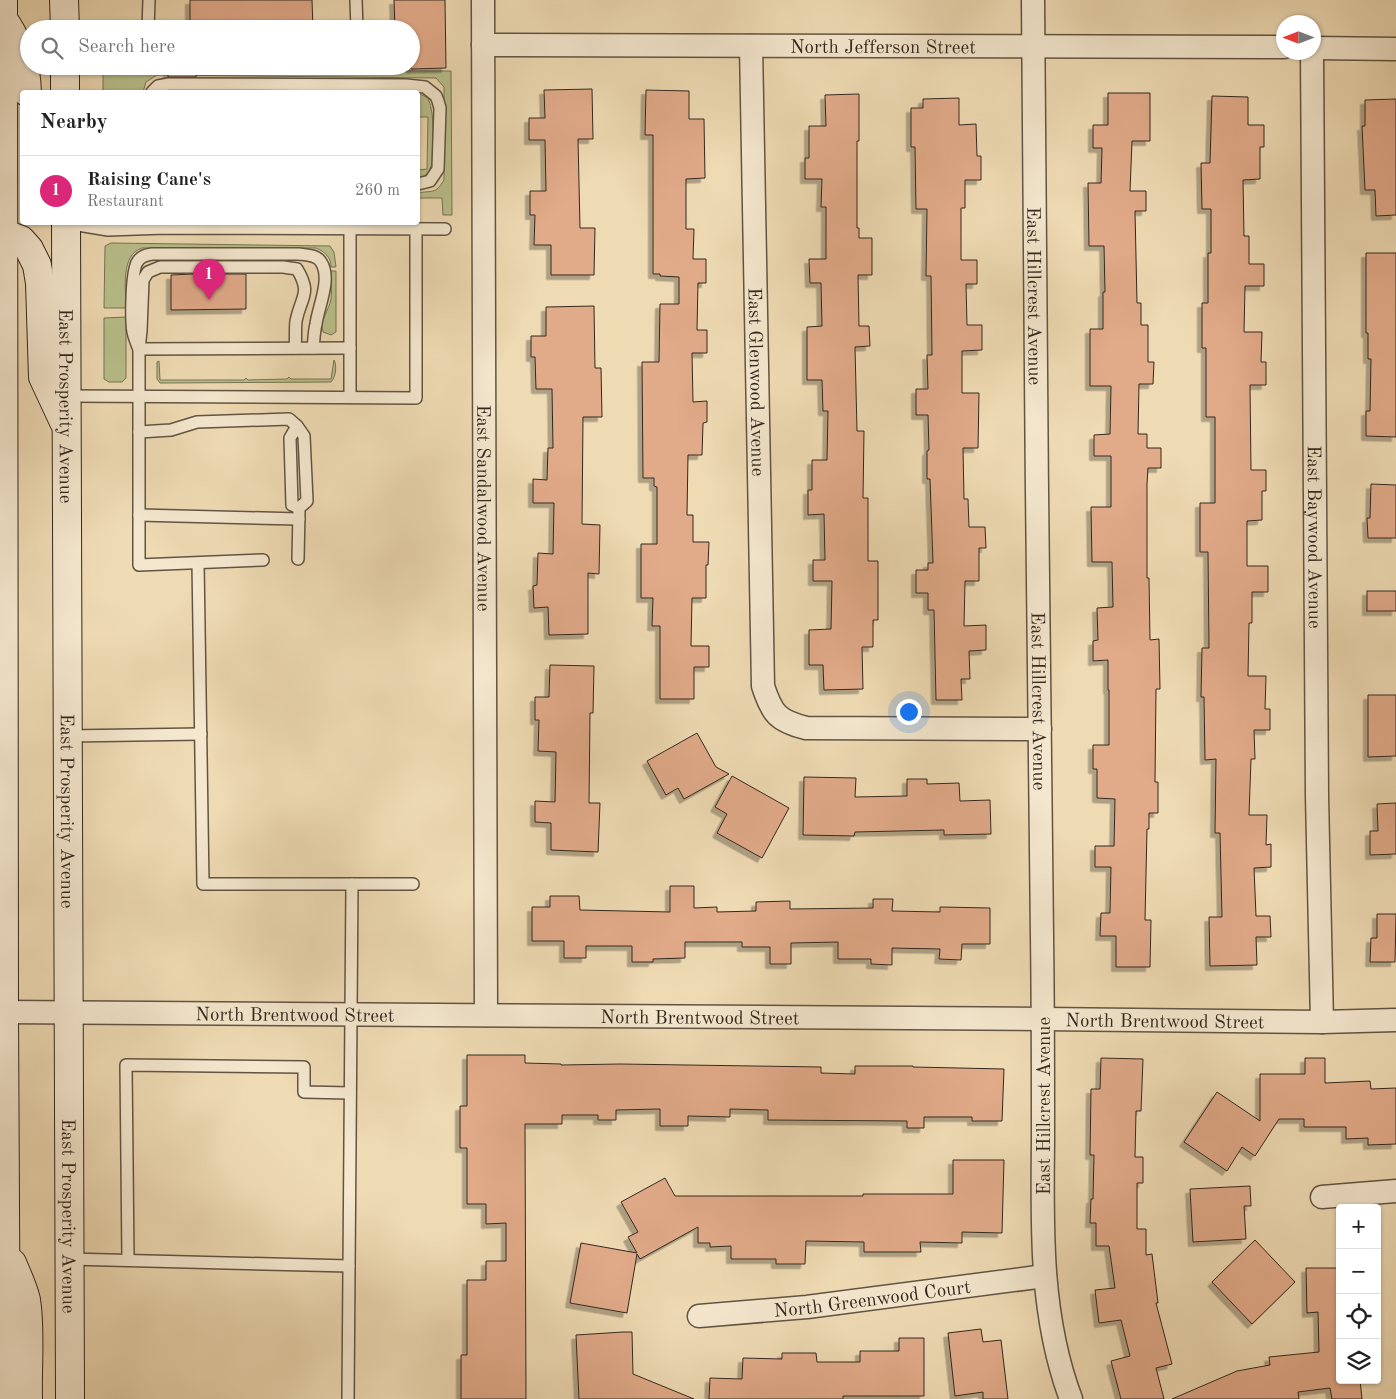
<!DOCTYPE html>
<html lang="en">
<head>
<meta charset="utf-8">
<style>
	:root { --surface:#fff; --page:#f6f6f6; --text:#222; --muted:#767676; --line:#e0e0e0; --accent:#db2777 }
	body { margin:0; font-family:"Old Standard TT",serif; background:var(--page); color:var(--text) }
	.controls { position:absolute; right:15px; bottom:15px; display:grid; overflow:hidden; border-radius:5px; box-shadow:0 1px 4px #0004 }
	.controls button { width:45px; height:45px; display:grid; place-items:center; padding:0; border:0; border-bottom:1px solid var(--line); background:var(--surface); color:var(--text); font:25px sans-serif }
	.compass { position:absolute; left:1276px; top:15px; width:45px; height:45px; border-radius:50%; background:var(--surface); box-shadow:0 1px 4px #0004; rotate:270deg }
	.you { position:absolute; left:908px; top:711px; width:18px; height:18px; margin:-12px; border:4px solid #fff; border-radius:50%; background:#1a73e8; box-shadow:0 0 0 8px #1a73e833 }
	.badge { display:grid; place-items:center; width:32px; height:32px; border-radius:50%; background:var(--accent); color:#fff; font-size:16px; font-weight:700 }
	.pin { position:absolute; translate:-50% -41px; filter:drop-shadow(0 1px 2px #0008) }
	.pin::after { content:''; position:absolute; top:26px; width:18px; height:15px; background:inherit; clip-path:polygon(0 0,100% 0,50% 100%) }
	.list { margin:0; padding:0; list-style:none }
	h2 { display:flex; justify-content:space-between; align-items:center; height:65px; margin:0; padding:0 20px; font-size:21px }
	h2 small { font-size:16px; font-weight:400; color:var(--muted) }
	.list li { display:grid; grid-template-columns:32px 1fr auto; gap:15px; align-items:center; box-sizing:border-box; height:70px; padding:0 20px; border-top:1px solid var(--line) }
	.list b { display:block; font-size:19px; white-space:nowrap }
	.list p { margin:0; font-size:16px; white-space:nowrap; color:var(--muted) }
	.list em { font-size:16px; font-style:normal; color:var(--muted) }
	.icon { flex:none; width:28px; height:28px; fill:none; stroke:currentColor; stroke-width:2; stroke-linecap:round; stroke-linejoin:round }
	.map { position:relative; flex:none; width:1396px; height:1399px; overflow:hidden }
	.search { position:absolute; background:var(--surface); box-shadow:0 1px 4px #0004; left:20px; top:20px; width:400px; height:55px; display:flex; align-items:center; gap:12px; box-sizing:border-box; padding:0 18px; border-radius:28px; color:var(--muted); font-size:19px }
	.panel { position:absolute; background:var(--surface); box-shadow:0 1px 4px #0004; left:20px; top:90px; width:400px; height:135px; border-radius:5px }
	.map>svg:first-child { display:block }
</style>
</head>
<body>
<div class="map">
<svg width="1396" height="1399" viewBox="0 0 1396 1399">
	<defs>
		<filter id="shadow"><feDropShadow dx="-4.5" dy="4.5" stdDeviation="0" flood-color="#0004"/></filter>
	</defs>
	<rect width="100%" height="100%" fill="#eedab3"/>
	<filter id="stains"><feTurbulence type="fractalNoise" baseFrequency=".004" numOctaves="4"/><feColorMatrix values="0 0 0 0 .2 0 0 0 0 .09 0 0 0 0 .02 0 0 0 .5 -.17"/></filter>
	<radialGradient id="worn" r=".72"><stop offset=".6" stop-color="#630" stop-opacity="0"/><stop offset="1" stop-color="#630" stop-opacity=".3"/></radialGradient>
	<g fill="#b9c08c" stroke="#767455">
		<path d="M103,70L451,71L452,215H443L442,198H418V193C432,190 435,195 444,180V87L436,78L157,75L146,82L143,92H103Z"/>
		<path d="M418,93L428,98C436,117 432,143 432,164C429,173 426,176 418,179V170L427,169L428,117H418Z"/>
		<path d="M111,243L330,246L334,252L336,267H331C331,257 325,252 316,248H142C120,255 126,290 126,308H104L105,246Z"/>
		<path d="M331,271H336V332L331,335L323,332C319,320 329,311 331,299C332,290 331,280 331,271Z"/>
		<path d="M126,317V378L122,382H109L104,379V318Z"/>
		<path d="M334,360C337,365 336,377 331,382L160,383L157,379V362L159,361L160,380H244L246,378L248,380L287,379L289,377L291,379H331Z"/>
	</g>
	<g fill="#e1aa89" stroke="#32281e" filter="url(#shadow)">
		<path d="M190,0H312L313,29H190Z"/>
		<path d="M394,0H445L446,68L411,69V29H395Z"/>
		<rect x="168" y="72" width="28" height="5"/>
		<path d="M592,89L593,139H578L580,228H595L594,275H551V245H534L535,215H530V191H546L545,140H529V118H545L544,90Z"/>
		<path d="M646,90L689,91V119H704L705,178L686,179V229H694L693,259H706V283H698L697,330H707V353H692L693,402L707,401V422L703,423L702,455H688L687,515H693V542H709L708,565H706V598H692L691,646H709V667H694V699H660V626H652L653,598H641V544H657V487L654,486V478H643L642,362H659L660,304H679V277L660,276V274H653V135H645Z"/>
		<path d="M1108,93H1150V141H1132L1130,191H1146V211H1135L1137,303H1141V325H1148V362H1154L1153,384H1139L1138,434H1147V448H1161V468H1148L1147,484V578H1149L1150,640L1159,639L1160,689H1156L1155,782H1158V813H1149V829H1147L1145,920H1151L1150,967H1116V936H1100L1101,913H1110L1111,867H1095V846H1114L1115,799L1097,798V769H1093V745H1109V690H1108V660L1093,661V641L1098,640L1097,608L1113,607L1112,562H1092L1091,507H1111V456H1094V435L1110,434L1111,386H1090V329H1103V292H1105L1104,246H1089L1088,183H1101L1102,148H1093V125H1108Z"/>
		<path d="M859,94V141H857V228H859V238H872V275H858L859,326H869L870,346L855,347L857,431H864L863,498H868V561H878V620H873V647H862L863,689L824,690L823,665H809V630L831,629L832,581H813V560H825L824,514L808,515V490H812V460H827L828,411H823L822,380H807V327L822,326L821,283H810L809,259H826V207H821L822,179H805V158H809V126H826L825,95Z"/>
		<path d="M1212,96L1248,97V125H1264V147H1260V179L1243,180L1244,236H1249V264H1264V286H1245L1244,332H1262L1261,362H1266V385H1250L1251,470H1266V491H1262V520L1247,521V566H1268V592H1252V623H1249L1248,676H1266L1265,709H1270V730H1254L1255,759H1251L1249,815H1267L1266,845L1271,844V867L1254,868L1256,916H1270L1271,937H1256L1257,965L1210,966L1209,917H1222L1220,833H1215L1216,759L1205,760L1204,697H1201L1202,648H1209L1208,552H1200V503H1215V417H1206V348H1202V303H1208V253H1211V209H1202L1201,163H1210Z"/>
		<path d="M959,98V125L976,124L977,156H981V180H965V208H961V260H977V284H966L967,325H982V350L962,351V393H979L978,448H963L964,499H968L969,527H985L986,548H979V581H965L964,626L986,625V650L969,651L970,679H961L962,700H936L934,610H928V593H916V570H928V563H933L930,479H927V451L929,450L928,415H916V389H928L927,355H932L931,276H926L927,209H916L915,147H911V108H923V99Z"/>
		<path d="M1396,99V215L1376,216L1375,190H1365L1362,126H1365V100Z"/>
		<path d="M1366,253H1396V437L1366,436V411H1370L1371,359H1368V333H1366Z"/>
		<path d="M192,274H246V309L171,310V275Z"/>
		<path d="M594,306L595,368H601L602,417H583L582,524L600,525L599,574L588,573V634L549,635L548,607L534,608L533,586L537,585L538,553L553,554L554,503H533V479L547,480L548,448H553L552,389H536L535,357H531V336H546V307Z"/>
		<path d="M1371,484L1396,485V538H1368L1367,518H1370Z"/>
		<rect x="1367" y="591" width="29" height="20"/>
		<path d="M550,665L594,666L593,713H590L589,803H600L598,852L551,850V823L535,822V801L555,802L556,752L538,751L539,720H535V697H549Z"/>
		<path d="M1368,695H1396V756L1368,757Z"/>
		<path d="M697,733L716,767L729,774L684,799L678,788L666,795L647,761Z"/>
		<path d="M732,776L789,808L762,858L717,833L727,814L715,807Z"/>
		<path d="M804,777L856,778L855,797L907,796V779H927V784L959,783L960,801L990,800L991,834L944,835V830L855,832L854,836L803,835Z"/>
		<path d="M1396,803V854L1370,855V831H1378L1377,804Z"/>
		<path d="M670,886H694V908L717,907V912L756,911V902L790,901V909L873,908V899H893L892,911L940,912V907L990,908V944H962L961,960L939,959L940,949L892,948V965L871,964V959H838V942L791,943V964H770V947H742V942H685V958L653,959V962H632V946H586V958H564V941H532V907H550V896H579L580,910L670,912Z"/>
		<path d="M1377,914H1396L1395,962H1370L1371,938H1377Z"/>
		<path d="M467,1055H525V1063L561,1064V1065L620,1064L821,1067V1073L855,1074V1066H913V1067L1004,1069L1002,1121H972V1117H924V1128H907V1121L768,1120V1110L730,1109V1117L688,1116V1126H660V1109L616,1110V1120H598V1115H562V1124H525L526,1399H461V1355H467V1280H486V1261H506V1223L486,1224V1204H467V1148H460V1106H467Z"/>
		<path d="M1101,1058L1143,1059L1141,1111H1136L1135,1157H1143V1183H1137V1229H1146V1255L1152,1254L1158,1303H1156L1172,1364L1156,1368L1164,1399H1121L1111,1361L1130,1356L1121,1320L1099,1323L1095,1290L1115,1288L1109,1246H1096V1223H1090L1091,1199H1093L1094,1155H1090L1091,1089H1100Z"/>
		<path d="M1305,1058H1325V1083L1370,1081L1371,1089L1396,1088V1144L1368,1145V1138L1346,1139V1127H1304V1119H1279L1255,1156L1242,1147L1227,1171L1184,1142L1217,1092L1260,1121V1074H1305Z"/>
		<path d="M953,1160H1004L1002,1233L962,1232V1243L920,1242L921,1252H864V1242L806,1241L805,1264H776V1259H731V1246L710,1247V1243H698V1227L640,1259L637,1254L627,1313L570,1303L581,1243L637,1253L628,1237L638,1232L621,1202L665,1178L675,1196H863V1194H953Z"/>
		<path d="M1250,1186L1251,1206H1244L1246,1239L1193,1242L1190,1189Z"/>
		<path d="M1255,1240L1295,1282L1252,1324L1212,1282Z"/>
		<path d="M1306,1268H1340V1380H1360L1362,1399H1332L1330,1388L1298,1392L1299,1399H1172L1237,1371L1270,1365L1269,1357L1319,1352L1318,1312L1307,1313Z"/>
		<path d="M981,1329L983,1342L1001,1340L1008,1399H983V1392L955,1396L948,1333Z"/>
		<path d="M623,1332H632L633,1374L694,1399H579L576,1335Z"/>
		<path d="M899,1338H924V1396H843V1399H709L710,1378L742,1379L743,1358L782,1359V1353H816L817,1362H860V1351H899Z"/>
	</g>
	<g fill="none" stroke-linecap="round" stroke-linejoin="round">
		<defs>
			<g id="service">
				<path d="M356,0L357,29"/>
				<path d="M65,28L148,29L149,0"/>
				<path d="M152,92L158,86L169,84L406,85L425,87L436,96L438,101L440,108L438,169L430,181L418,184"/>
				<path d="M66,223L108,230L165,228L445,229"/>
				<path d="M350,229V397"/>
				<path d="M138,347C136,342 134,337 133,332C131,320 131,269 138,261C141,256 146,255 152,254H299C307,255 317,255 321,262C332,279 318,307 316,324C314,332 314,340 313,348"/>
				<path d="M139,349L350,348"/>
				<path d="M68,396L416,398V229"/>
				<path d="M297,426L290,438L292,505L299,508"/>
				<path d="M139,432L171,430L197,422L289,419L297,426L304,436L307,501L299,508"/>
				<path d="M139,515L299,519"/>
				<path d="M298,559L299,512"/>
				<path d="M263,560L139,565V349L141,331L143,280L148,272L160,267H283L297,269C312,294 301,296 296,321C295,329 296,339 295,348"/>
				<path d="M198,563L203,884H413"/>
				<path d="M68,736L201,734"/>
				<path d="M69,1259L349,1266"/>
				<path d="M128,1260L126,1065L304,1067V1092L350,1093"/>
				<path d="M348,1399L352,884"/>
			</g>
			<g id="minor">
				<path id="s1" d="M483,0L486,1015"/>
				<path id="s2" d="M1033,0C1034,312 1039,625 1042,937C1043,1005 1043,1073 1043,1141C1042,1228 1040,1317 1071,1399"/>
				<path id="s3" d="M483,45L1284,47"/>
				<path id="s4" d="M751,46L763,686C772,714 778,721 806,728L1040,729"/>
				<path d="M1314,48L1396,49"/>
				<path id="s5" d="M1312,52L1317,796L1322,1022"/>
				<path id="s6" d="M4,1012L1043,1019L1322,1022L1396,1020"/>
				<path d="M1322,1197L1396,1191"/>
				<path id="s7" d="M699,1316L807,1307L1045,1276"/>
			</g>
			<g id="secondary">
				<path d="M3,0L4,1012L6,1399"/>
				<path d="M64,0L65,29"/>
				<path d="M7,25C21,47 26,67 27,92"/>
				<path d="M65,66V92"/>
				<path id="s8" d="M66,222L70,1399"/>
				<path d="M4,234L21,240L29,249L37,265L40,283L43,377L64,422"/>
				<path d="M12,1263C17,1275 23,1287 26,1300C31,1331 27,1367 28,1399"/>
			</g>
		</defs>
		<use href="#service" stroke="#615443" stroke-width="14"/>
		<use href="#minor" stroke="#615443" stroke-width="25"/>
		<use href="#secondary" stroke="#32281e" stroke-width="30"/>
		<use href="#service" stroke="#f4e7ce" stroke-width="11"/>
		<use href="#minor" stroke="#f4e7ce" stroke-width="22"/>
		<use href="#secondary" stroke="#f4e7ce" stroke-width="28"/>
	</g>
	<g text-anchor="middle" stroke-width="4" stroke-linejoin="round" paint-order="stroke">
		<g font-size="19" fill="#32281e" stroke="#f4e7ce">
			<text dy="7" stroke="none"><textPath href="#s3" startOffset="400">North Jefferson Street</textPath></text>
			<text dy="7" stroke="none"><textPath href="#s2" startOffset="296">East Hillcrest Avenue</textPath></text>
			<text dy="7" stroke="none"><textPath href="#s4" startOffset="336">East Glenwood Avenue</textPath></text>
			<text dy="7" stroke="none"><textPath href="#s8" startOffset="184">East Prosperity Avenue</textPath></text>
			<text dy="7" stroke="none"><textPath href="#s1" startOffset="508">East Sandalwood Avenue</textPath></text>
			<text dy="7" stroke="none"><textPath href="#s5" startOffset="485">East Baywood Avenue</textPath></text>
			<text dy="7" stroke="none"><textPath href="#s2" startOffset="701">East Hillcrest Avenue</textPath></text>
			<text dy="7" stroke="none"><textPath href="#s8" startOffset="589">East Prosperity Avenue</textPath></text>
			<text dy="7" stroke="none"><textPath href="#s6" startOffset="291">North Brentwood Street</textPath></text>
			<text dy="7" stroke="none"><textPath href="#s6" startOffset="696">North Brentwood Street</textPath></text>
			<text dy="7" stroke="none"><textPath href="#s6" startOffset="1161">North Brentwood Street</textPath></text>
			<text transform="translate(1043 1106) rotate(-90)" y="7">East Hillcrest Avenue</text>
			<text dy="7" stroke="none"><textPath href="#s8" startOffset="994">East Prosperity Avenue</textPath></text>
			<text dy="7" stroke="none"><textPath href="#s7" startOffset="174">North Greenwood Court</textPath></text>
		</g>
	</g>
	<rect width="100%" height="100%" filter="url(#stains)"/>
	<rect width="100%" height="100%" fill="url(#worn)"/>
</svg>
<div class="controls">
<button>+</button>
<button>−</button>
<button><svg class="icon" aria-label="locate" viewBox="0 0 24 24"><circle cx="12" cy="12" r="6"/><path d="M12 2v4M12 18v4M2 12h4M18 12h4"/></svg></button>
<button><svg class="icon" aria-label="layers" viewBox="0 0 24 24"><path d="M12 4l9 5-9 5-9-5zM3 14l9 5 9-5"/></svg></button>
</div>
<svg class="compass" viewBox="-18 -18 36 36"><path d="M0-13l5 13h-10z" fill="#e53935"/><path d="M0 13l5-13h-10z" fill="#767676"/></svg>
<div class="you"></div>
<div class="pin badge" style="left:209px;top:300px">1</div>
<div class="search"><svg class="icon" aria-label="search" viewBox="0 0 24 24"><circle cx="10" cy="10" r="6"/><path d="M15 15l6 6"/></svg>Search here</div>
<section class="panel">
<h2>Nearby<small></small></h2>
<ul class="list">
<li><span class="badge">1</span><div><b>Raising Cane's</b><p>Restaurant</p></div><em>260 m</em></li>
</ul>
</section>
</div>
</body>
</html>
